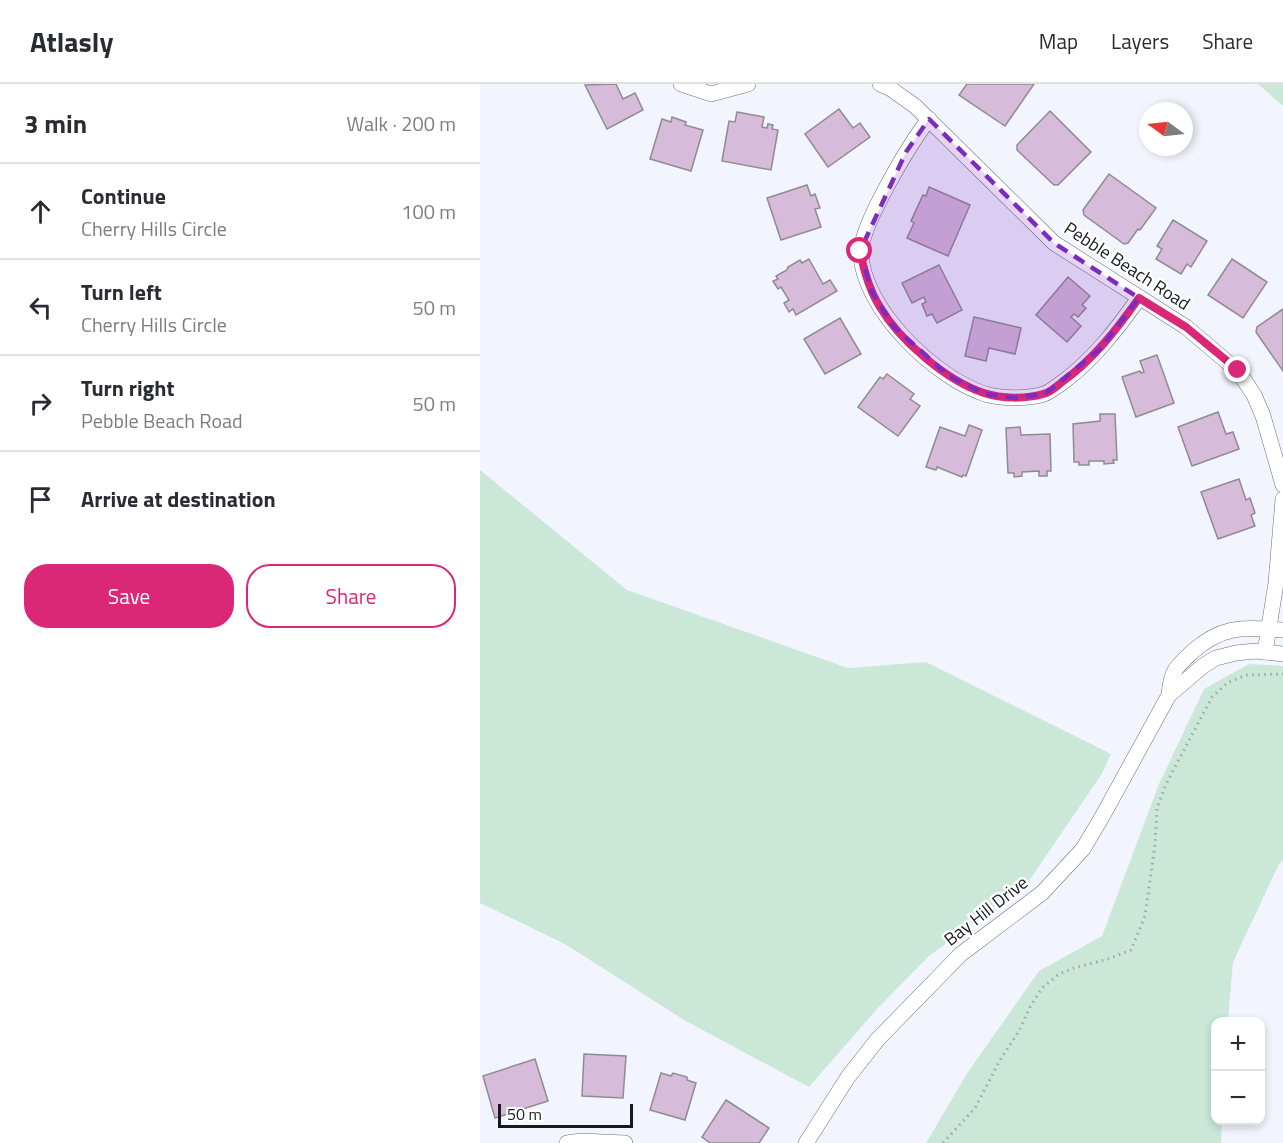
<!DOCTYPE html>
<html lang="en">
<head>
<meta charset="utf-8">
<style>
	:root { --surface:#fff; --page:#f2f2f3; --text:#2b2b33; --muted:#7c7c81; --line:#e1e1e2; --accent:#db2777 }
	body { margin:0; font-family:"Titillium Web",sans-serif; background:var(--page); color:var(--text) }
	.controls { position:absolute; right:18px; bottom:18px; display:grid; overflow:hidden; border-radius:12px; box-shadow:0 3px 9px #0003 }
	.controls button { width:54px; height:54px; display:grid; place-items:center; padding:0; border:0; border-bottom:2px solid var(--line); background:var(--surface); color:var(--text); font:30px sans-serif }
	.compass { position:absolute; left:659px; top:18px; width:54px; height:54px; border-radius:50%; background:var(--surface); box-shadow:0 3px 9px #0003; rotate:285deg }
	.scale { position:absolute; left:18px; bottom:15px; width:135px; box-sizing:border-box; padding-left:6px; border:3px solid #191a1e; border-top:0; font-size:16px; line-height:21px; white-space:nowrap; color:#191a1e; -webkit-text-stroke:4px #fff; paint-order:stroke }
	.stop { position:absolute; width:18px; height:18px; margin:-14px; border:4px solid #db2777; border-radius:50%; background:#fff }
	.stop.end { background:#db2777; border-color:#fff; box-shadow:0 2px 6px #0008 }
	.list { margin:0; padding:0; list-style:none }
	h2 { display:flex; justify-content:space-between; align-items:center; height:78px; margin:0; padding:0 24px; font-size:26px }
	h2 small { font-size:20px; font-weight:400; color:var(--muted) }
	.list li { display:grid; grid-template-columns:39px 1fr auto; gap:18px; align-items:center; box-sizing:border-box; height:96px; padding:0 24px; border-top:2px solid var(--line) }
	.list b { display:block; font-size:22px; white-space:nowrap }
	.list p { margin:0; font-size:20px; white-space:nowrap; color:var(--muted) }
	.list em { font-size:20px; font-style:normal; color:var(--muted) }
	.actions { display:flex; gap:12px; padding:18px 24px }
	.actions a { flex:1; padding:14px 0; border:2px solid var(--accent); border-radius:24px; text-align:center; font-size:21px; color:var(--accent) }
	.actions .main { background:var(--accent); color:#fff }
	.icon { flex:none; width:33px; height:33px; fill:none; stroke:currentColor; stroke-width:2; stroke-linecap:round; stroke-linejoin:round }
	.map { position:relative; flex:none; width:803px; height:1059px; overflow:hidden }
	header { display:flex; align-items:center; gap:36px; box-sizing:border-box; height:84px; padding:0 30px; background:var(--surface); border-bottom:2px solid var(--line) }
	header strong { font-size:28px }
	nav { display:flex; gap:33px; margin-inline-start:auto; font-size:21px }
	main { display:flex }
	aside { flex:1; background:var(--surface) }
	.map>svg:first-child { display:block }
</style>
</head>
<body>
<header>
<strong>Atlasly</strong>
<nav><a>Map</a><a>Layers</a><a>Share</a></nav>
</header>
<main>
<aside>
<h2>3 min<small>Walk · 200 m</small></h2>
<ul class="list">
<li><svg class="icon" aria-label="ahead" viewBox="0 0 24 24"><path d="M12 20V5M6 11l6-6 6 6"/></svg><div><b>Continue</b><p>Cherry Hills Circle</p></div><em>100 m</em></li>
<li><svg class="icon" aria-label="left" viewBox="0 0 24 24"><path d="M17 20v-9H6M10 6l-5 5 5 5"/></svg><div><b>Turn left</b><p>Cherry Hills Circle</p></div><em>50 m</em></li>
<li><svg class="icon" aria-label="right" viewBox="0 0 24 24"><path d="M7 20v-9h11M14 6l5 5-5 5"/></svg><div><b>Turn right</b><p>Pebble Beach Road</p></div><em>50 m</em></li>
<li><svg class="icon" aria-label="arrive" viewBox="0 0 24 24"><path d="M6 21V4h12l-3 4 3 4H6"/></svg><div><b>Arrive at destination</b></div></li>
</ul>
<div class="actions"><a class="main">Save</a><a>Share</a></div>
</aside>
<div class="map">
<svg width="803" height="1059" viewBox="0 0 803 1059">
	<rect width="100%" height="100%" fill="#f2f5fe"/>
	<g fill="#cbe7d8">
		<path d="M778,0H803V22Z"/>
		<path d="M0,386L147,506L368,584L446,578L631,670L621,691L549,797L449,872L396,926L329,1003L204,936L85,860L0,819Z"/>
		<path d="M769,580L803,582V776L799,780L753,878L748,937L736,938V1036L742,1037L741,1059H446L488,988L559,887L622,852L679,700L724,605Z"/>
	</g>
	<g fill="#d6bcda" stroke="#918a93" stroke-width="1.5">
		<path d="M136,0L143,15L155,9L163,26L127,45L105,1Z"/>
		<path d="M487,0H554L525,42L479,11Z"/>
		<path d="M359,25L373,44L380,39L390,53L348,83L325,50Z"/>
		<path d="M570,27L611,68L578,101H574L537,66V61Z"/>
		<path d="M257,28L284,33L282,43L287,44L288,40L293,41L292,45L298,46L291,86L242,77L249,37L255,38Z"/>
		<path d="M192,33L206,38L205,41L223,46L211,87L170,75L182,35L191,38Z"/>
		<path d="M629,90L676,124L660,146L658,145L648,159L644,160L604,131L603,126Z"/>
		<path d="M327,101L331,112L335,110L340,124L335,125L341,143L301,156L287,114Z"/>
		<path d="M449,103L490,121L468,172L427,154L434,139L431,137L443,111L446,112Z"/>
		<path d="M693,136L727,157L711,183L707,180L701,190L676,175L682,165L677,162Z"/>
		<path d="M329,175L343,200L350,196L357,207L316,231L313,225L309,228L304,219L309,216L301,203L298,205L293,197L298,195L296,192L307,186L308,183L320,176L322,179Z"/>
		<path d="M752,175L787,198L763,234L728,211Z"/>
		<path d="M459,181L482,226L457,239L452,230L447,232L442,220L446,218L444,213L432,219L422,199Z"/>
		<path d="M588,193L610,212L602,221L606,224L598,233L594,230L591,233L601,242L587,258L556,231Z"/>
		<path d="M803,225V287L776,248L777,243Z"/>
		<path d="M494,233L541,244L535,270L509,264L506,277L485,272Z"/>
		<path d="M360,234L381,270L345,290L324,255Z"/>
		<path d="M677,271L694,319L656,333L642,293L660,287L661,289L664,288L660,277Z"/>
		<path d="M407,290L434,310L430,315L440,322L418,352L378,323L400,293L403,295Z"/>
		<path d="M738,328L746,350L753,348L759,365L712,382L698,343Z"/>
		<path d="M620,330H635L637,376H633L634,379L624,380V377H609V381H599V378H594L593,340L620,337Z"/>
		<path d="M489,341L502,346L486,392L483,391L482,393L457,383L456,386L446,383L460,343L485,352Z"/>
		<path d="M540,343L541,351L570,350L571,387H567V392H559V387L542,388V392L534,393V389H528L526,344Z"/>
		<path d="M759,395L766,416L770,414L775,429L771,431L775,442L738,455L721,408Z"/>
		<path d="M104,970L146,972L143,1014L102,1012Z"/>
		<path d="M55,975L68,1017L15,1034L3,992Z"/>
		<path d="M181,989L191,992L193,989L207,993V996L216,999L205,1036L170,1026Z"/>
		<path d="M246,1016L289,1044L279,1059H230L222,1053Z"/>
	</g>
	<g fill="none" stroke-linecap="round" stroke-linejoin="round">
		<defs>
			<g id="minor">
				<path d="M201,0L231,10L268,0"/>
				<path d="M400,0L411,5L435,22L574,159L706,243L758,287L774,311L783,332L803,401"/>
				<path d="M449,35C431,58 380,142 381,169C382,224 455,294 505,310C522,315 547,315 564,310C570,308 577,302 583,298C614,275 637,245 659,214"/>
				<path d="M785,568L796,499L803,415"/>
				<path d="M689,611C691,587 695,584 712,568C744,540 764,544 803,546"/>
				<path d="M87,1059L101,1057L145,1059"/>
				<path d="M326,1059L368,993L398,955L481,870L562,809L603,765L622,733L689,611L723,582L736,574L756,569L776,567L803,570"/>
			</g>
		</defs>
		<use href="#minor" stroke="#6b6f77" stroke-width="16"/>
		<path stroke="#a2a4ab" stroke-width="3" stroke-dasharray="1.5 4.5" stroke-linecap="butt" d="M463,1059L495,1024L520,976L539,947L550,923L562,904L579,890L594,884L628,875L651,866L665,832L675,761L677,724L686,700L732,613L747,599L766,591L803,590"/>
		<use href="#minor" stroke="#fff" stroke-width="15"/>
	</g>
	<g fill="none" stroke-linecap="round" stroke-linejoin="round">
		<path stroke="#db2777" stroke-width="8" d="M380,167C384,187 389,206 400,223C420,257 467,297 504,309C522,315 546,315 563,310C570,309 577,302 582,298C614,275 637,245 659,214L706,243L758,286"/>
	</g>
	<path fill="#7b2cbf" fill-opacity="0.2" stroke="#7b2cbf" stroke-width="4.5" stroke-dasharray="12 8" stroke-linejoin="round" d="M449,35L574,159L659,214L620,265L565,310L535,314L505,310L469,292L414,243L392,208L380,167L426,68Z"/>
	<g text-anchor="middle" stroke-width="5" stroke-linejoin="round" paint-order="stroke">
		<g font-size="18" fill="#191a1e" stroke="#fff">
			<text transform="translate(647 182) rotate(33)" y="6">Pebble Beach Road</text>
			<text transform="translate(506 827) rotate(-38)" y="6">Bay Hill Drive</text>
		</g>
	</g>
</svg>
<div class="controls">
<button>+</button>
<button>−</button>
</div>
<svg class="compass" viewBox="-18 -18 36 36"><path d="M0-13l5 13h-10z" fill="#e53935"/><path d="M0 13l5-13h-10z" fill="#7c7c81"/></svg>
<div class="scale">50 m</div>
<div class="stop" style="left:380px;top:167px"></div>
<div class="stop end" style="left:758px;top:286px"></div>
</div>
</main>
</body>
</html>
